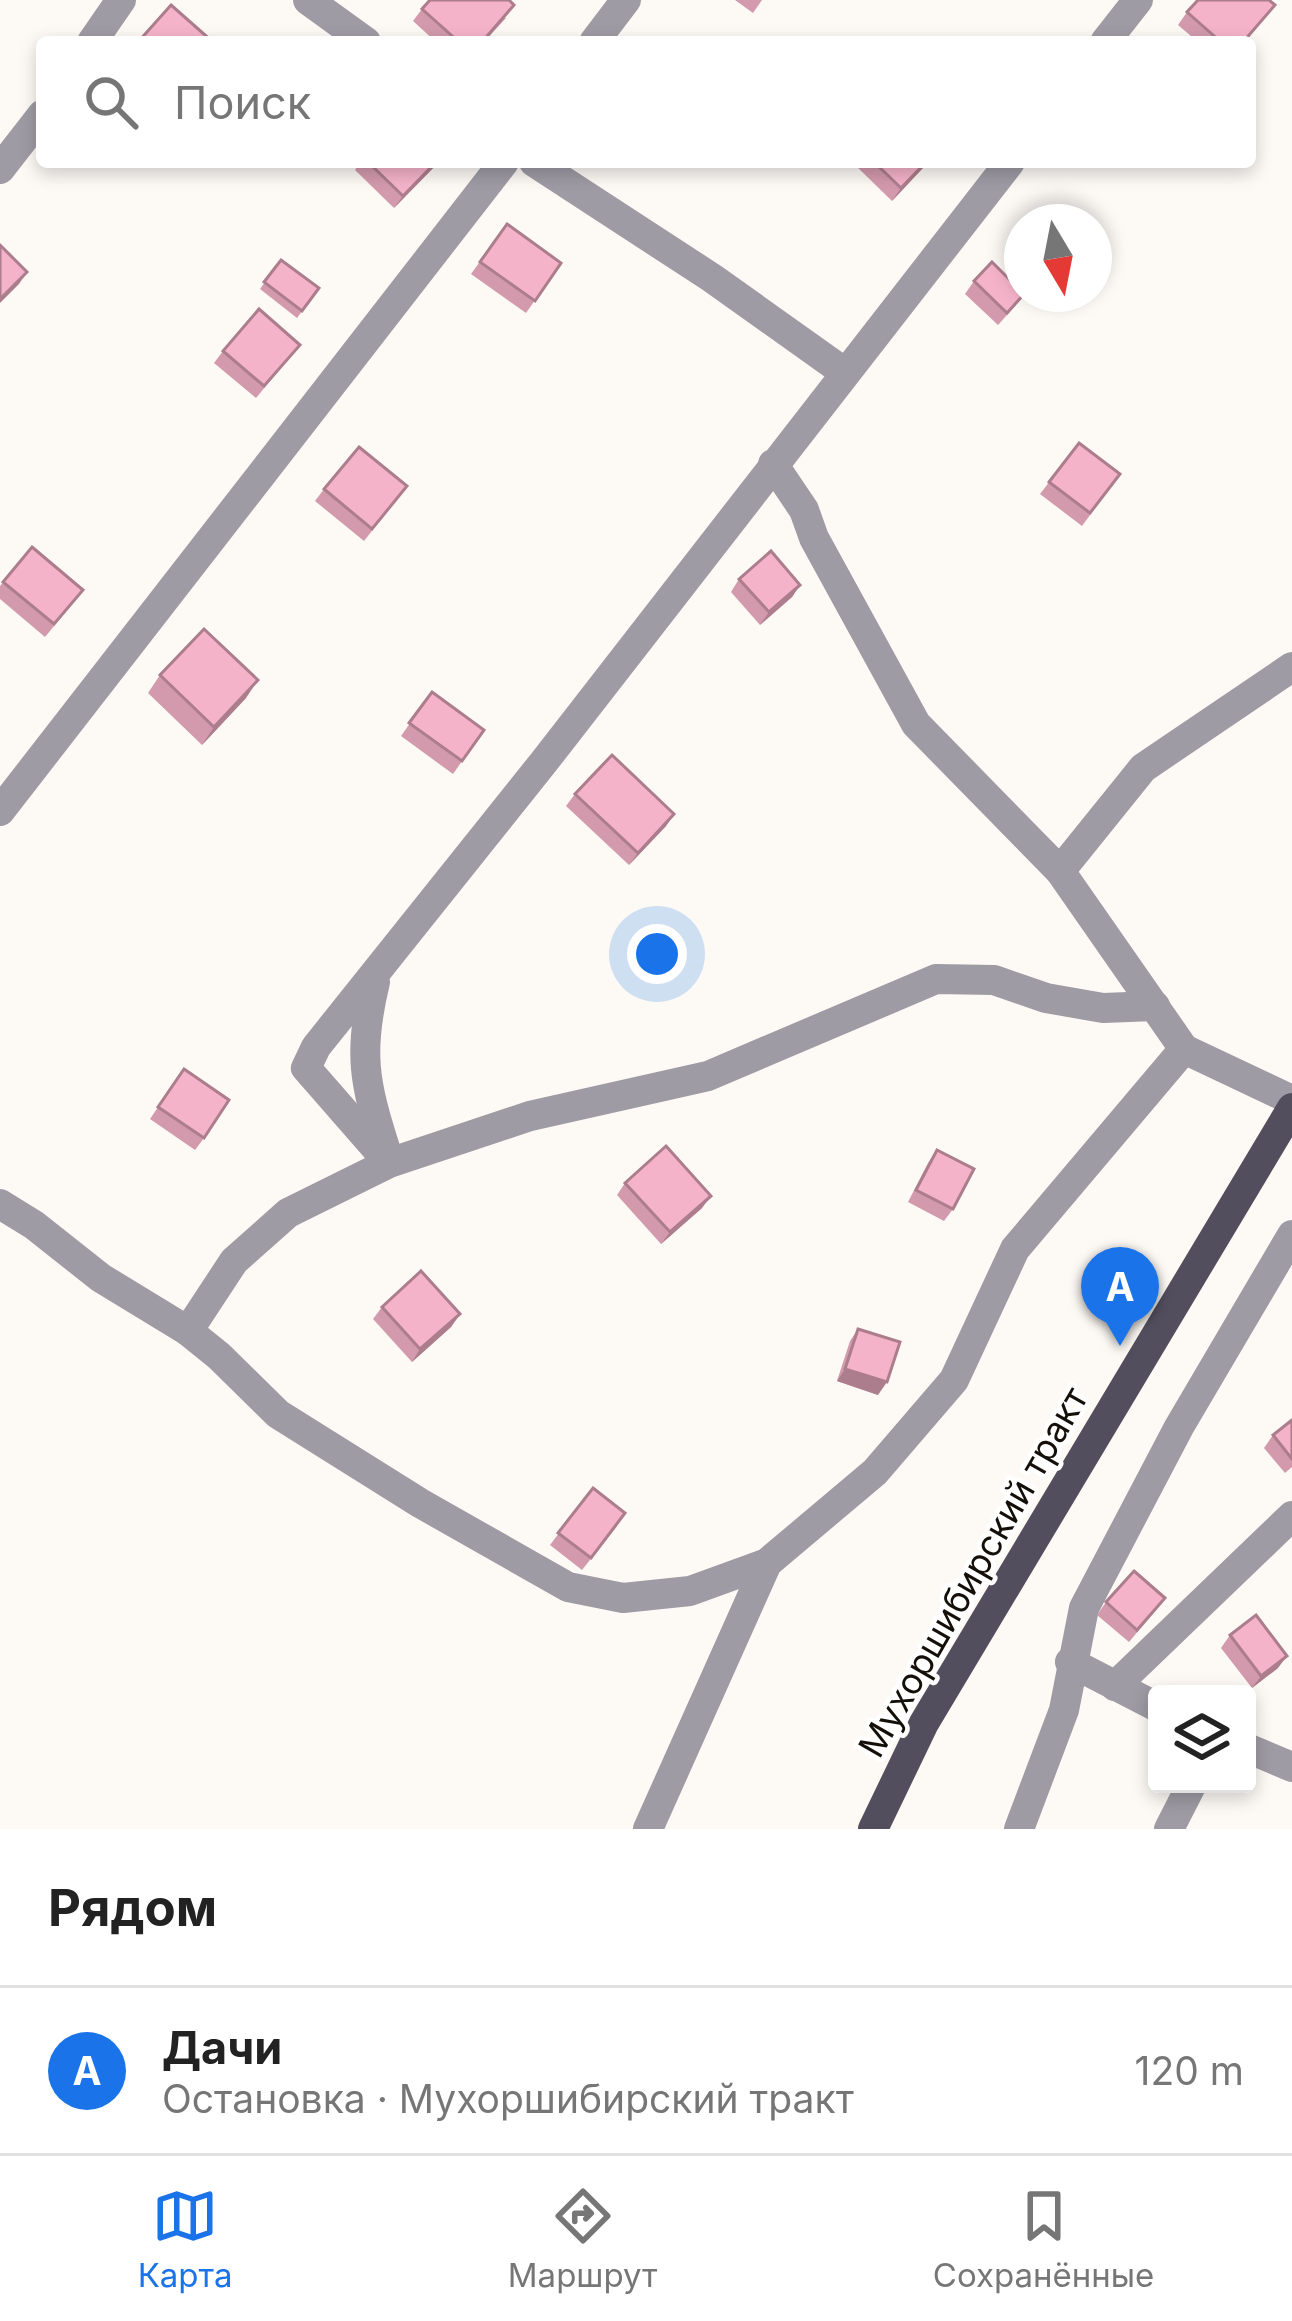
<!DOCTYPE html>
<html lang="ru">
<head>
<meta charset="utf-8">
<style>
	:root { --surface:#fff; --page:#f6f6f6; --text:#222; --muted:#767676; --line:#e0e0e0; --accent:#1a73e8 }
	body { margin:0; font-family:Inter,sans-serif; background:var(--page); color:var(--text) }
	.controls { position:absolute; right:36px; bottom:36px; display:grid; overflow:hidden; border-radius:12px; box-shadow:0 6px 18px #0003 }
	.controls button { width:108px; height:108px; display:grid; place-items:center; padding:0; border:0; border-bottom:3px solid var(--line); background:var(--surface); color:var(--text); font:60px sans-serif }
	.compass { position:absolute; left:1004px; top:204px; width:108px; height:108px; border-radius:50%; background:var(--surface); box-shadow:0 6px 18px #0003; rotate:170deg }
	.you { position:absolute; left:657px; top:954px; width:42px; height:42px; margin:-30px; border:9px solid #fff; border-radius:50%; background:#1a73e8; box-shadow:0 0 0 18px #1a73e833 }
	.badge { display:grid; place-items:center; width:78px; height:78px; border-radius:50%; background:var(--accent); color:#fff; font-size:39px; font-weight:700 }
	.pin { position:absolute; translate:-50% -99px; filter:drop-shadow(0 3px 6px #0008) }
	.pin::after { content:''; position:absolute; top:63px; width:42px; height:36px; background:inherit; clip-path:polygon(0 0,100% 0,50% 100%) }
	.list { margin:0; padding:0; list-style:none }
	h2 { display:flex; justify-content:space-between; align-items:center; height:156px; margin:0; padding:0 48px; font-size:51px }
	h2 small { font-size:39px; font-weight:400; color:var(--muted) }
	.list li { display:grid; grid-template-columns:78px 1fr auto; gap:36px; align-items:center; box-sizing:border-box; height:168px; padding:0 48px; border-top:3px solid var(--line) }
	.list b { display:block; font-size:45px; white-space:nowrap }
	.list p { margin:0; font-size:39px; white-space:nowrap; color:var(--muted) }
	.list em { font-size:39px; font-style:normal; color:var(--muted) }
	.icon { flex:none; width:66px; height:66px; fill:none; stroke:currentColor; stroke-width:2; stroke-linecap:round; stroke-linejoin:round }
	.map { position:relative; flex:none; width:1292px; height:1829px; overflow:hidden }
	.search { position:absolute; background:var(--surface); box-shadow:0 6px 18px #0003; left:36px; right:36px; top:36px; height:132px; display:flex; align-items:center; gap:30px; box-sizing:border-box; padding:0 42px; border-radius:12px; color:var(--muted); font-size:45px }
	.sheet { height:324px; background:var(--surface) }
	nav { display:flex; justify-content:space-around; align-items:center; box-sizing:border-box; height:168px; border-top:3px solid var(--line); background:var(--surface); font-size:33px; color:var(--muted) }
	nav a { display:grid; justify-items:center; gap:6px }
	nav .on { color:var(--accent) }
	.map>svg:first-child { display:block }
</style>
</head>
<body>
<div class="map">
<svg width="1292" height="1829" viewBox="0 0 1292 1829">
	<rect width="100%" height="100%" fill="#fdfaf6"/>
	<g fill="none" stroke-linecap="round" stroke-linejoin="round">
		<g stroke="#9e9ba4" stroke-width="30">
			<path d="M308,0L366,42"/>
			<path d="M92,42L121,0"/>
			<path d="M594,42L626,0"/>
			<path d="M1105,42L1138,0"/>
			<path d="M534,162L712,278L844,372"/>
			<path d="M0,169L42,115"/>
			<path d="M773,464L804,510L814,538L916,724L1060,871L1184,1049L1292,1100"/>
			<path d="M0,811L504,162"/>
			<path d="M1060,871L1143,768L1292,667"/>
			<path d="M375,982C358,1052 364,1083 386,1151"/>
			<path d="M389,1163L306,1068L316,1047L543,763L1010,162"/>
			<path d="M0,1204L34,1225L101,1278L188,1331L219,1356L278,1414L420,1503L568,1587L623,1598L690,1591L767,1563L875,1472L954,1380L1015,1249L1184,1049"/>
			<path d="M188,1331L234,1261L288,1213L389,1163L530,1116L708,1076L936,979L994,980L1046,998L1103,1008L1155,1006"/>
			<path d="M1070,1662L1157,1707"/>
			<path d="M1115,1686L1292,1516"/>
			<path d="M1247,1748L1292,1767"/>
			<path d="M648,1829L767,1563"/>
			<path d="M1019,1829L1064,1710L1084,1608L1179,1427L1292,1235"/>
			<path d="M1169,1829L1192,1784"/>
		</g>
		<path stroke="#534e5d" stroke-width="30" d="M873,1829L924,1723L1292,1108"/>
	</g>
	<g fill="#d39aad">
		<path d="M735,0H762L753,13Z"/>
		<path d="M1275,5L1245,42H1198L1178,25L1187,12Z"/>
		<path d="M422,9L506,18L484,42H436L413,21Z"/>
		<path d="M360,162H439L394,208L355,170Z"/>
		<path d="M928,162L892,201L853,163Z"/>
		<path d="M507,224L561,263L526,313L471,274Z"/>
		<path d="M281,260L319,288L297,318L260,289Z"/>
		<path d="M974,281L1016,305L998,325L965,294Z"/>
		<path d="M300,345L256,398L214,363L223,351Z"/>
		<path d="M1079,443L1120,474L1082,526L1040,494Z"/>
		<path d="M407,486L364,541L315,501L324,489Z"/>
		<path d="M32,547L74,602L45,637L0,599V586Z"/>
		<path d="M739,579L800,585L792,597L760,625L731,592Z"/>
		<path d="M160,675L246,698L202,745L148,693Z"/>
		<path d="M432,692L484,730L453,774L401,736Z"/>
		<path d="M575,794L674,814L666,826L629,865L566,806Z"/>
		<path d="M184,1069L204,1138L195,1150L150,1119Z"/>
		<path d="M937,1150L953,1209L944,1221L908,1202L928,1163Z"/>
		<path d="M625,1183L702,1208L661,1244L617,1195Z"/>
		<path d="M382,1307L460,1314L451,1327L412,1362L373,1319Z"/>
		<path d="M858,1329L878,1395L837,1381L850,1341Z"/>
		<path d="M1292,1420V1467L1285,1473L1264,1448L1273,1435Z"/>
		<path d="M593,1488L617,1526L582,1570L550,1545Z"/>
		<path d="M1106,1602L1156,1610L1129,1642L1097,1615Z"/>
		<path d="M1230,1635L1278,1668L1252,1688L1221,1648Z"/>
	</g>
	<g fill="#ac7d8d">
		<path d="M436,162H439L394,208L403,196Z"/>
		<path d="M926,162H928L924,167L892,201L901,188Z"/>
		<path d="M27,272L19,284L0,303V299Z"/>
		<path d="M800,585L792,597L760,625L769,612Z"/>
		<path d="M258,680L246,698L202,745L214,727Z"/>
		<path d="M674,814L666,826L629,865L638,853Z"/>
		<path d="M711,1196L702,1208L661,1244L670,1232Z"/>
		<path d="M460,1314L451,1327L412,1362L420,1349Z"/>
		<path d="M845,1369L887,1382L878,1395L837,1381Z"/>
		<path d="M1287,1656L1278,1668L1252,1688L1261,1676Z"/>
	</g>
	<g fill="#f5b3c9" stroke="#ac7d8d" stroke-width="3">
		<path d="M430,0H509L514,5L482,42H459L422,9Z"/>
		<path d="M1198,0H1269L1275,5L1243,42H1221L1187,12Z"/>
		<path d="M171,5L213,42H138Z"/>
		<path d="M368,162H436L403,196Z"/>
		<path d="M874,162H926L901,188Z"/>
		<path d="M507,224L561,263L535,301L480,262Z"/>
		<path d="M0,245L27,272L0,299Z"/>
		<path d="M281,260L319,288L302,311L264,282Z"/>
		<path d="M992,262L1024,294L1007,313L974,281Z"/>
		<path d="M259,309L300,345L264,386L223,351Z"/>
		<path d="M1079,443L1120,474L1090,513L1049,482Z"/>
		<path d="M359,447L407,486L372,529L324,489Z"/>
		<path d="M32,547L83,590L54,624L3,582Z"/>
		<path d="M771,551L800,585L769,612L739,579Z"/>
		<path d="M204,629L258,680L214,727L160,675Z"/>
		<path d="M432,692L484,730L462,761L409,723Z"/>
		<path d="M612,755L674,814L638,853L575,794Z"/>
		<path d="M184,1069L229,1100L204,1138L158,1107Z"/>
		<path d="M666,1146L711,1196L670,1232L625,1183Z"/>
		<path d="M937,1150L974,1169L953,1209L916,1190Z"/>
		<path d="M421,1271L460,1314L420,1349L382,1307Z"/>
		<path d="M858,1329L900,1342L887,1382L845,1369Z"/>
		<path d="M1292,1420V1459L1273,1435Z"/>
		<path d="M593,1488L625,1513L591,1558L558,1533Z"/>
		<path d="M1134,1571L1165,1598L1137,1630L1106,1602Z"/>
		<path d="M1256,1615L1287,1656L1261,1676L1230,1635Z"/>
	</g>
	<g text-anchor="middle" stroke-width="9" stroke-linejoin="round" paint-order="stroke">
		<g font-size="36" fill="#140f09" stroke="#fff">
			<text transform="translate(973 1572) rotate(-60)" y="13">Мухоршибирский тракт</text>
		</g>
	</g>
</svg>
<div class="controls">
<button><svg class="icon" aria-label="layers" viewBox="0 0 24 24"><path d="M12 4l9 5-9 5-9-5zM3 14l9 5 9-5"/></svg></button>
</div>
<svg class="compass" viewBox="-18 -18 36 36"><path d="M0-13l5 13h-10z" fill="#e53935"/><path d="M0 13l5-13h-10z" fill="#767676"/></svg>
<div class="you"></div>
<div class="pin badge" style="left:1120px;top:1346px">A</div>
<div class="search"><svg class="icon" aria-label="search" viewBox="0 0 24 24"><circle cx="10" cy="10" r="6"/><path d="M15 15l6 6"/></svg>Поиск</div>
</div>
<section class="sheet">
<h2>Рядом<small></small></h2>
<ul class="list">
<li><span class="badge">A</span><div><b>Дачи</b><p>Остановка · Мухоршибирский тракт</p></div><em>120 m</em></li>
</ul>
</section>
<nav>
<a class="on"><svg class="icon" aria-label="map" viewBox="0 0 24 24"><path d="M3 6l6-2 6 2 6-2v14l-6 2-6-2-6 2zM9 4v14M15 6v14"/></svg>Карта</a>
<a><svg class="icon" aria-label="directions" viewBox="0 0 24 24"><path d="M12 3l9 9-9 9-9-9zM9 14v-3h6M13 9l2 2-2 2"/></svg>Маршрут</a>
<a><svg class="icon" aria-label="saved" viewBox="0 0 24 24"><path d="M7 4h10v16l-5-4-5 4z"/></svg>Сохранённые</a>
</nav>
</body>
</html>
